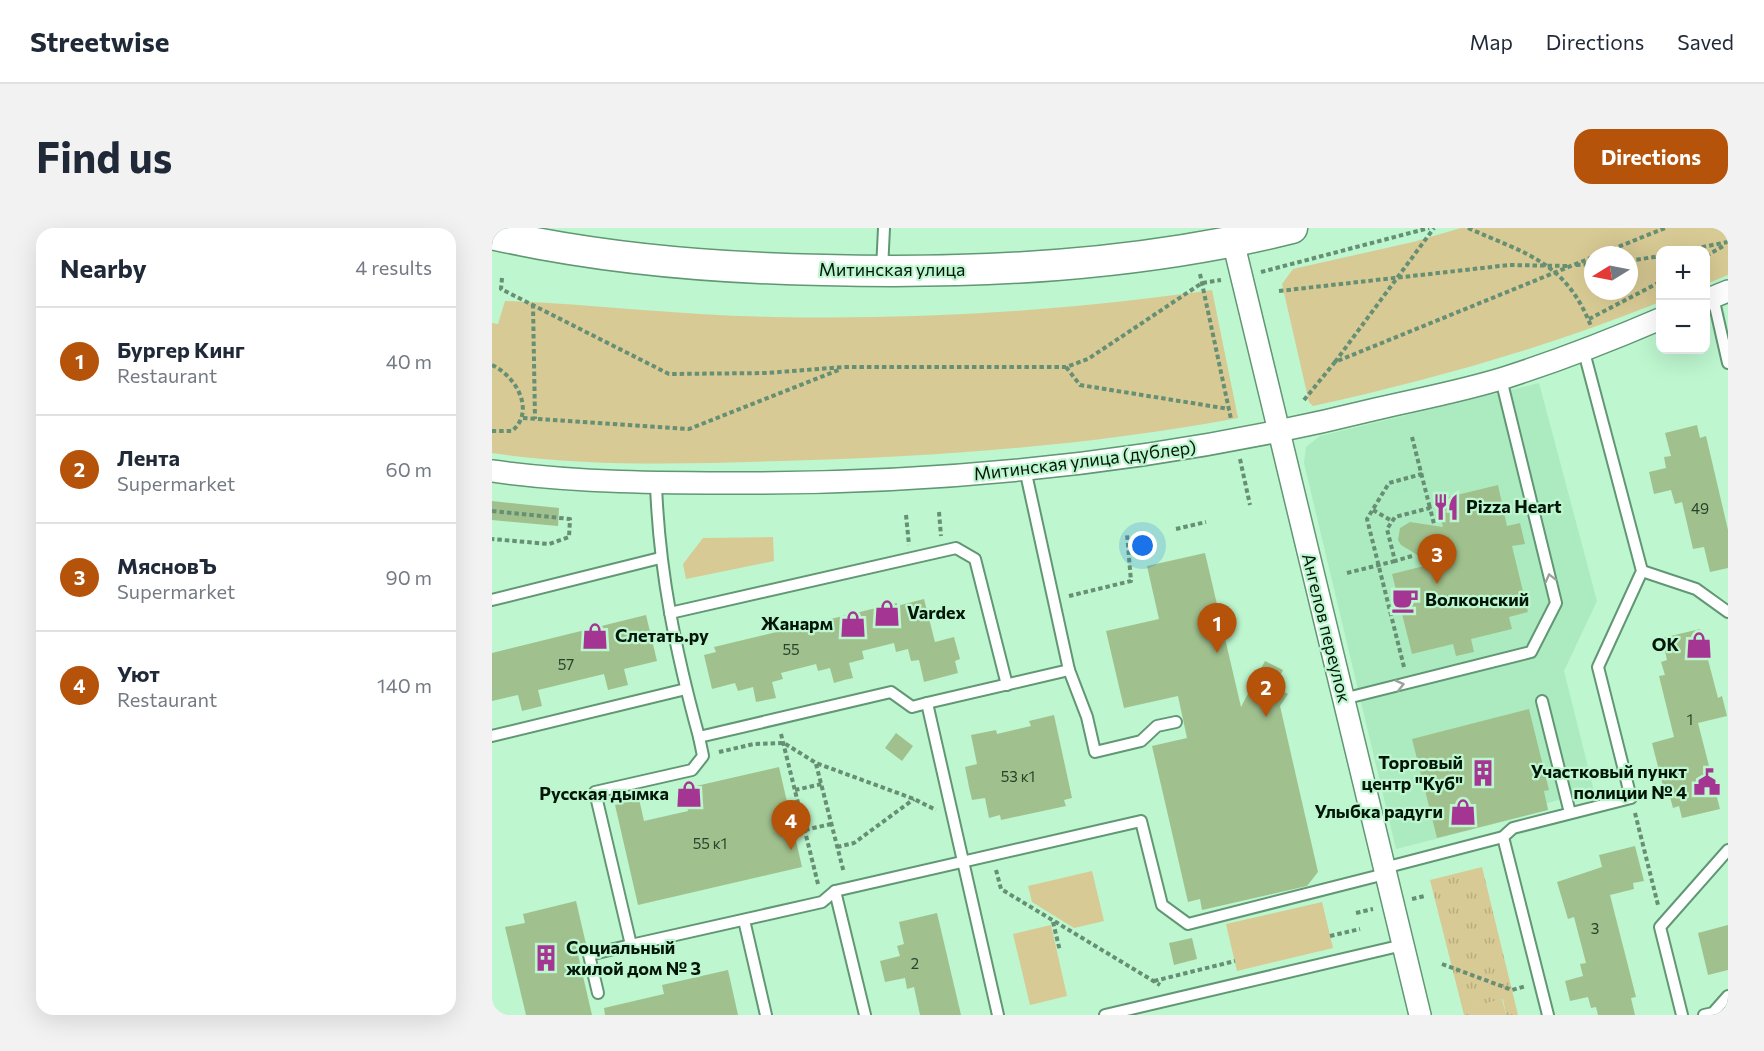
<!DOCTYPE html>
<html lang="en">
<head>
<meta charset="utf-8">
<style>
	:root { --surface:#fff; --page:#f2f2f3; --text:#1f2937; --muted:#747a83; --line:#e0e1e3; --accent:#b45309 }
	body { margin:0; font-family:Commissioner,sans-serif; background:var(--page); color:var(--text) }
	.controls { position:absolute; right:18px; top:18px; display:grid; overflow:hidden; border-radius:12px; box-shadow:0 6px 24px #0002 }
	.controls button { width:54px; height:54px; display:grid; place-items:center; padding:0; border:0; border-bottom:2px solid var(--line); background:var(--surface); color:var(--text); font:30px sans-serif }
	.compass { position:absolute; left:1092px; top:18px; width:54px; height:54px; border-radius:50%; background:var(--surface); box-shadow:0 6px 24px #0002; rotate:260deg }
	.you { position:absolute; left:651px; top:318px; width:21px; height:21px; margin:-15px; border:4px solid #fff; border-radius:50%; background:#1a73e8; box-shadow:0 0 0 9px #1a73e833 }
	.badge { display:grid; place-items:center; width:39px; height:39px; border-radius:50%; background:var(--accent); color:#fff; font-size:20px; font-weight:700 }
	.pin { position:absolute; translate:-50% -50px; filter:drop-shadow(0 2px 3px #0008) }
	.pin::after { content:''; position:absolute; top:32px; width:21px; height:18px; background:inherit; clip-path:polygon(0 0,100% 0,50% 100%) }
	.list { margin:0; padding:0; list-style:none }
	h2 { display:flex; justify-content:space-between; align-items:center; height:78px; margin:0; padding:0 24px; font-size:26px }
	h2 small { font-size:20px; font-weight:400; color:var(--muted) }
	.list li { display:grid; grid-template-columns:39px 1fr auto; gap:18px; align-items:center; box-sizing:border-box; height:108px; padding:0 24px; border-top:2px solid var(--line) }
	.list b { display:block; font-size:22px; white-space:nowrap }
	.list p { margin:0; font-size:20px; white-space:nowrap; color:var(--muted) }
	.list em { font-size:20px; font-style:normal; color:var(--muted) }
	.map { position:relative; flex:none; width:1236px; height:787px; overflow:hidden; border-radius:18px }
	header { display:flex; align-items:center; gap:36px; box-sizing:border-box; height:84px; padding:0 30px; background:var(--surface); border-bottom:2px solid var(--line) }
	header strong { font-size:28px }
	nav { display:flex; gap:33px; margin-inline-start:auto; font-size:21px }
	.intro { display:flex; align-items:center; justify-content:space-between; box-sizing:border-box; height:144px; padding:0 36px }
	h1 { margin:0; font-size:42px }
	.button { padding:15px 27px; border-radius:18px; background:var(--accent); color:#fff; font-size:21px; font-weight:700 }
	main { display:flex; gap:36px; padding:0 36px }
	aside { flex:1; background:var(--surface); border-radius:18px; box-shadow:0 6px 24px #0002 }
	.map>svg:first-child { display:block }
</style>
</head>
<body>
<header>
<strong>Streetwise</strong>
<nav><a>Map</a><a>Directions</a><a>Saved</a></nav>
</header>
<div class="intro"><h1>Find us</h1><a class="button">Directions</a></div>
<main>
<aside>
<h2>Nearby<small>4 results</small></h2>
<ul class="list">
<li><span class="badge">1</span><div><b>Бургер Кинг</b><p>Restaurant</p></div><em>40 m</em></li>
<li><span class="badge">2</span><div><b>Лента</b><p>Supermarket</p></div><em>60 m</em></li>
<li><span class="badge">3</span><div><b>МясновЪ</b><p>Supermarket</p></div><em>90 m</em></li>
<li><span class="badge">4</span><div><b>Уют</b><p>Restaurant</p></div><em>140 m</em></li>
</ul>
</aside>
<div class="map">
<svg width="1236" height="787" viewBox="0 0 1236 787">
	<defs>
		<pattern id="grass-tufts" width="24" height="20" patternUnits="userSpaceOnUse" patternTransform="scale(1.5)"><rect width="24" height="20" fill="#d8ca94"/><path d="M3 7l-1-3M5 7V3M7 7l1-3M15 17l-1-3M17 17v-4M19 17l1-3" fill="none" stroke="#b8ad7e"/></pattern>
	</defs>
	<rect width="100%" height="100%" fill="#bdf6cf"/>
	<path fill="#acebc0" d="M1047,155L1105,373L1072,443L1102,563L1055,575L1056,582L904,621L812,235L814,219L828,208Z"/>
	<path fill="url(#grass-tufts)" d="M990,639L1026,787H1014L1011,771L976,780L977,787H972L938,652Z"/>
	<g fill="#d8ca94" fill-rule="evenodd">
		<path d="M969,0H1236V47L1214,56V22H1168V74C1056,119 939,152 821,178L817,174L790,56L801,41L921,14ZM1101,27H1137V63H1101Z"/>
		<path d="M720,62L746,190C595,218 443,229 290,233C194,236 96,239 0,225V95L6,96L13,73C102,76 191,88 281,89C429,92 572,83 720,62Z"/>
		<path d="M281,309L282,333L194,351L191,336L211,310Z"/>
		<path d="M600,643L612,693L582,700L540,674L536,658Z"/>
		<path d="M830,674L841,720L745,743L734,696Z"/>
		<path d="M559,697L575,768L538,777L521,706Z"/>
		<path d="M1010,771L1014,787H977L975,780Z"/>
	</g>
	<g fill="#a0c18e">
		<path d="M1205,197L1208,210L1214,208L1236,302V340L1218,344L1212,319L1201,321L1190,274L1183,276L1179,262L1162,266L1157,244L1174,240L1172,229L1179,228L1173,205Z"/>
		<path d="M1006,257L1015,298L1028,295L1033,316L1020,318L1036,384L1017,389L1020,401L979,411L982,424L964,428L961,416L920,426L900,346L940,336L909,317L906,312L908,300L918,294L951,299L944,272Z"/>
		<path d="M0,273L67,280L66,298L0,292Z"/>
		<path d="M713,325L749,479L773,433L791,442L783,458L796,466L788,478L826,644L815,658L710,682L708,671L696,674L660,518L695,510L686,468L632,480L614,403L667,391L655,338Z"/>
		<path d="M432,371L443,414L462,409L468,431L463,433L466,445L432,454L427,432L419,433L416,421L404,424L402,415L370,423L372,431L357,435L361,450L352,452L342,455L338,440L326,443L324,436L289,445L291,451L280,454L284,470L264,474L261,459L246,463L243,455L220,461L212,427L224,424L222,419L405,375V378Z"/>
		<path d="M154,387L165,433L132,441L136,457L116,462L112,446L46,462L50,478L30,483L26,467L0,473V425Z"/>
		<path d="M1208,401L1226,470L1230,468L1235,488L1206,495L1228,581L1190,590L1187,578L1181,580L1178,569L1174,570L1160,515L1182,509L1167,448L1173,447L1169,434L1175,432L1170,410Z"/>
		<path d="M1037,481L1057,562L1052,563L1056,582L945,610L920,511Z"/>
		<path d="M562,487L580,570L572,572L574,578L509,592L508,587L497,590L493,570L480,572L477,559L473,539L485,536L479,507L504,502L505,506L539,498L537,493Z"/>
		<path d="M404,505L421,518L410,533L393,520Z"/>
		<path d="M287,539L310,639L146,677L123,577L147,571L152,593L196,583L191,561Z"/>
		<path d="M1143,618L1152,653L1141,655L1142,661L1118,667L1144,769L1139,770L1143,787H1106L1104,779L1099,780L1096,769L1078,773L1073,753L1091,748L1088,736L1094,735L1082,689L1076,691L1065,654L1110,639L1107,627Z"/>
		<path d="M84,673L94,716L84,718L100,787H34L13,699L33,695L31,686Z"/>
		<path d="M445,685L469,787H428L422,759L415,761L413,750L393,754L388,733L408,728L405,718L412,716L407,694Z"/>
		<path d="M1236,697V742L1216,747L1206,705Z"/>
		<path d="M700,710L705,731L682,737L677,715Z"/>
		<path d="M236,742L246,787H113L112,780L172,766L170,757Z"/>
	</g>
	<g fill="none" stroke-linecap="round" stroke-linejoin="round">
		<defs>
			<g id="lane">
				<path d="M390,42L392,0"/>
				<path d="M1221,69L1236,135"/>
				<path d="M164,256C167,344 184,425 207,509L399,464L420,479L435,475L506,787"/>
				<path d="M1150,343L1204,361L1236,384"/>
				<path d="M0,372L168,330"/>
				<path d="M178,385L464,320L483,331L515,457"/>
				<path d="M577,442L595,489L603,524L649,513L665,498L684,494"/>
				<path d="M851,471L1039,424L1064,375L1009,151"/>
				<path d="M1050,473L1078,585"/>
				<path d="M435,475L577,442L533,241"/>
				<path d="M0,508L194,461"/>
				<path d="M207,509L211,528L200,542L103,564L139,717L330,674L343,663L649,593L670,677L696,696L893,646"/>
				<path d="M1011,609L1056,787"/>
				<path d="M892,640L1011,609L1021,600L1139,570L1106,439L1150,343L1092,124"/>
				<path d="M343,663L373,787"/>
				<path d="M252,692L274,787"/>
				<path d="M106,765L97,727L139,717"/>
				<path d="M613,787L911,717"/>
				<path d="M1190,787L1168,699L1236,622"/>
				<path d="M1212,787L1221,785L1236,768"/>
			</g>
			<g id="street">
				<path d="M741,13L928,787"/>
				<path d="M1214,72L1236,63"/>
				<path d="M0,243C86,255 170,255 256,255C468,255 679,232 884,181C927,171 970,163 1012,150C1065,133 1117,113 1168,91"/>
			</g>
			<path id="secondary" d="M0,6C110,31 220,40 332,42C488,46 648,38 800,0"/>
		</defs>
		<use href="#lane" stroke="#619774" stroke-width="14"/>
		<use href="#street" stroke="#619774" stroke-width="24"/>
		<use href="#secondary" stroke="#619774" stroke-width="33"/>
		<g stroke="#668f74" stroke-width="4" stroke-dasharray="4.5 3" stroke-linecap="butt">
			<path d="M976,0C1034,26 1073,33 1099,98"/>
			<path d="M1195,22L1236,14"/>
			<path d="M1106,27L1173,0"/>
			<path d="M1214,28L1233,17"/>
			<path d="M1137,33L1168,28"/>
			<path d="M1084,37L1101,36"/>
			<path d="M769,44L937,0"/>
			<path d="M708,46L739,191"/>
			<path d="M10,50L9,61L177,146L275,145L352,139H574L596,131L710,55L729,52"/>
			<path d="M787,63L1017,37L1076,38"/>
			<path d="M41,76L43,191"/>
			<path d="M1097,91L1168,54"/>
			<path d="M843,134L942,0"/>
			<path d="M0,137C24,148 44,183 20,203H0"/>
			<path d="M574,139L588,157L737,181"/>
			<path d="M812,172L843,134L1101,29"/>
			<path d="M31,190L197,201L349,141"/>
			<path d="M920,209L938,280"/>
			<path d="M748,231L758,277"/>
			<path d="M881,282L900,293"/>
			<path d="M0,283L78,291L77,309L57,316L0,311"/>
			<path d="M447,284L449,308"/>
			<path d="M414,287L417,317"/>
			<path d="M684,301L714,294"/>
			<path d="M920,328L903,333L895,301L903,289L938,280L942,296"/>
			<path d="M855,345L903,333"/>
			<path d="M577,368L639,353L635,306"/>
			<path d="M912,439L875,291L897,255L930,246"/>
			<path d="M289,506L326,656"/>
			<path d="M227,524L262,516L292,515L324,535L422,571L444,582"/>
			<path d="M324,536L352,645"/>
			<path d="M303,562L330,556"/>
			<path d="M1143,585L1166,677"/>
			<path d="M313,602L339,596"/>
			<path d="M345,619L362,615L422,571"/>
			<path d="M504,642L509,661L668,757"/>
			<path d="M920,671L933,668"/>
			<path d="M864,685L881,681"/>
			<path d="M561,694L568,723"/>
			<path d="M838,708L868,701"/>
			<path d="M950,736L1020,762L1034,758"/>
			<path d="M662,753L743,733"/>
		</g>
		<use href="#lane" stroke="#fff" stroke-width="10"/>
		<use href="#street" stroke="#fff" stroke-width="21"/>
		<use href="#secondary" stroke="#fff" stroke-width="30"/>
	</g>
	<defs><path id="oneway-chevron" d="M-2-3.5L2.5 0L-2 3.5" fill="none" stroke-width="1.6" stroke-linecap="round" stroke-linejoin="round" transform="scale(1.5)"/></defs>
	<g stroke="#9aa29d">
		<use href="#oneway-chevron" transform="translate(1058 350) rotate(-104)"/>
		<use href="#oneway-chevron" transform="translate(908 457) rotate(-14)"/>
	</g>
	<defs>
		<symbol id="restaurant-bare" viewBox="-9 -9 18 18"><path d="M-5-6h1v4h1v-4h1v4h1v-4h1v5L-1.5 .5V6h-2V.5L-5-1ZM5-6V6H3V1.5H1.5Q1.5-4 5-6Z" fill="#a43593" stroke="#bdf6cf" stroke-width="2.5" paint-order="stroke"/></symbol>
		<symbol id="cafe-bare" viewBox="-9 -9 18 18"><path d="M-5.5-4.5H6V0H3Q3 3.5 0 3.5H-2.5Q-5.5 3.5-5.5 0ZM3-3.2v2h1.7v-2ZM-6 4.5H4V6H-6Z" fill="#a43593" stroke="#bdf6cf" stroke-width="2.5" paint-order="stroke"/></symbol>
		<symbol id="shop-bare" viewBox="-9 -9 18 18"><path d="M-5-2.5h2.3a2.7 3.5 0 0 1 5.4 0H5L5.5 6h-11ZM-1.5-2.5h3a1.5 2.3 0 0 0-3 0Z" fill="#a43593" stroke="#bdf6cf" stroke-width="2.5" paint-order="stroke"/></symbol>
		<symbol id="building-bare" viewBox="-9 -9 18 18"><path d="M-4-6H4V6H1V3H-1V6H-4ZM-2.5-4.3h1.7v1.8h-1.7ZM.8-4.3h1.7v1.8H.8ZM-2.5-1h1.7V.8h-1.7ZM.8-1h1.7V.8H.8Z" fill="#a43593" stroke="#bdf6cf" stroke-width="2.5" paint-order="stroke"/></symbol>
		<symbol id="civic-bare" viewBox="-9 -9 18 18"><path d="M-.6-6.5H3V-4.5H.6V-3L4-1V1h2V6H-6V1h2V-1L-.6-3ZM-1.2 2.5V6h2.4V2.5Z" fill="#a43593" stroke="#bdf6cf" stroke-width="2.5" paint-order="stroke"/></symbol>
	</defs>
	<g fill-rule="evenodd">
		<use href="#restaurant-bare" x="935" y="260" width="38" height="38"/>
		<use href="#cafe-bare" x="894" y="353" width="38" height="38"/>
		<use href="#shop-bare" x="376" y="366" width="38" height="38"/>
		<use href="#shop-bare" x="342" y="377" width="38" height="38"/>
		<use href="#shop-bare" x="84" y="389" width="38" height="38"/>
		<use href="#shop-bare" x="1188" y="398" width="38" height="38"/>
		<use href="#building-bare" x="972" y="526" width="38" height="38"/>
		<use href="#civic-bare" x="1196" y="535" width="38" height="38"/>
		<use href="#shop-bare" x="178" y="547" width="38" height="38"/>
		<use href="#shop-bare" x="952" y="565" width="38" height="38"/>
		<use href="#building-bare" x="35" y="711" width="38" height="38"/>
	</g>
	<g text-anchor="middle" stroke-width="4.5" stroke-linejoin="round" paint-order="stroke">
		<g font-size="15" fill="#2a422b">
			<text x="1208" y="286">49</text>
			<text x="299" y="427">55</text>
			<text x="74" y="442">57</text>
			<text x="1198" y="497">1</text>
			<text x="526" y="554">53 к1</text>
			<text x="218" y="621">55 к1</text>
			<text x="1103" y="706">3</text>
			<text x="423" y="741">2</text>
		</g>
		<g font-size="18" fill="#02170a" stroke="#bdf6cf">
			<text x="400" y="48">Митинская улица</text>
			<text transform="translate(593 233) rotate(-7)" y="6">Митинская улица (дублер)</text>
			<text transform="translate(834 400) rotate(76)" y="6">Ангелов переулок</text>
		</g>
		<g font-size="18" font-weight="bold" fill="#02170a" stroke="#bdf6cf" text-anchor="end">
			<text x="974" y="285" text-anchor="start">Pizza Heart</text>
			<text x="933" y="378" text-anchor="start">Волконский</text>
			<text x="415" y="391" text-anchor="start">Vardex</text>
			<text x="341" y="402">Жанарм</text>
			<text x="123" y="414" text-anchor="start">Слетать.ру</text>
			<text x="1187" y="423">OK</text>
			<text x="971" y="541">Торговый<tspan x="971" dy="21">центр "Куб"</tspan></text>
			<text x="1195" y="550">Участковый пункт<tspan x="1195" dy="21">полиции № 4</tspan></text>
			<text x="177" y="572">Русская дымка</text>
			<text x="951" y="590">Улыбка радуги</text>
			<text x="74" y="726" text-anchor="start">Социальный<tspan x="74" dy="21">жилой дом № 3</tspan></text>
		</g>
	</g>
</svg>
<div class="controls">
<button>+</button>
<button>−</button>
</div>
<svg class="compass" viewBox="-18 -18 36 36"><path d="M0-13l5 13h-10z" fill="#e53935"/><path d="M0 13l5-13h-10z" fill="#747a83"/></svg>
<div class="you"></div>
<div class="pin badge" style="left:725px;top:425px">1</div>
<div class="pin badge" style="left:774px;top:489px">2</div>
<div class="pin badge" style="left:945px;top:356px">3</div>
<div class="pin badge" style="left:299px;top:622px">4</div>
</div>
</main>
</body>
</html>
